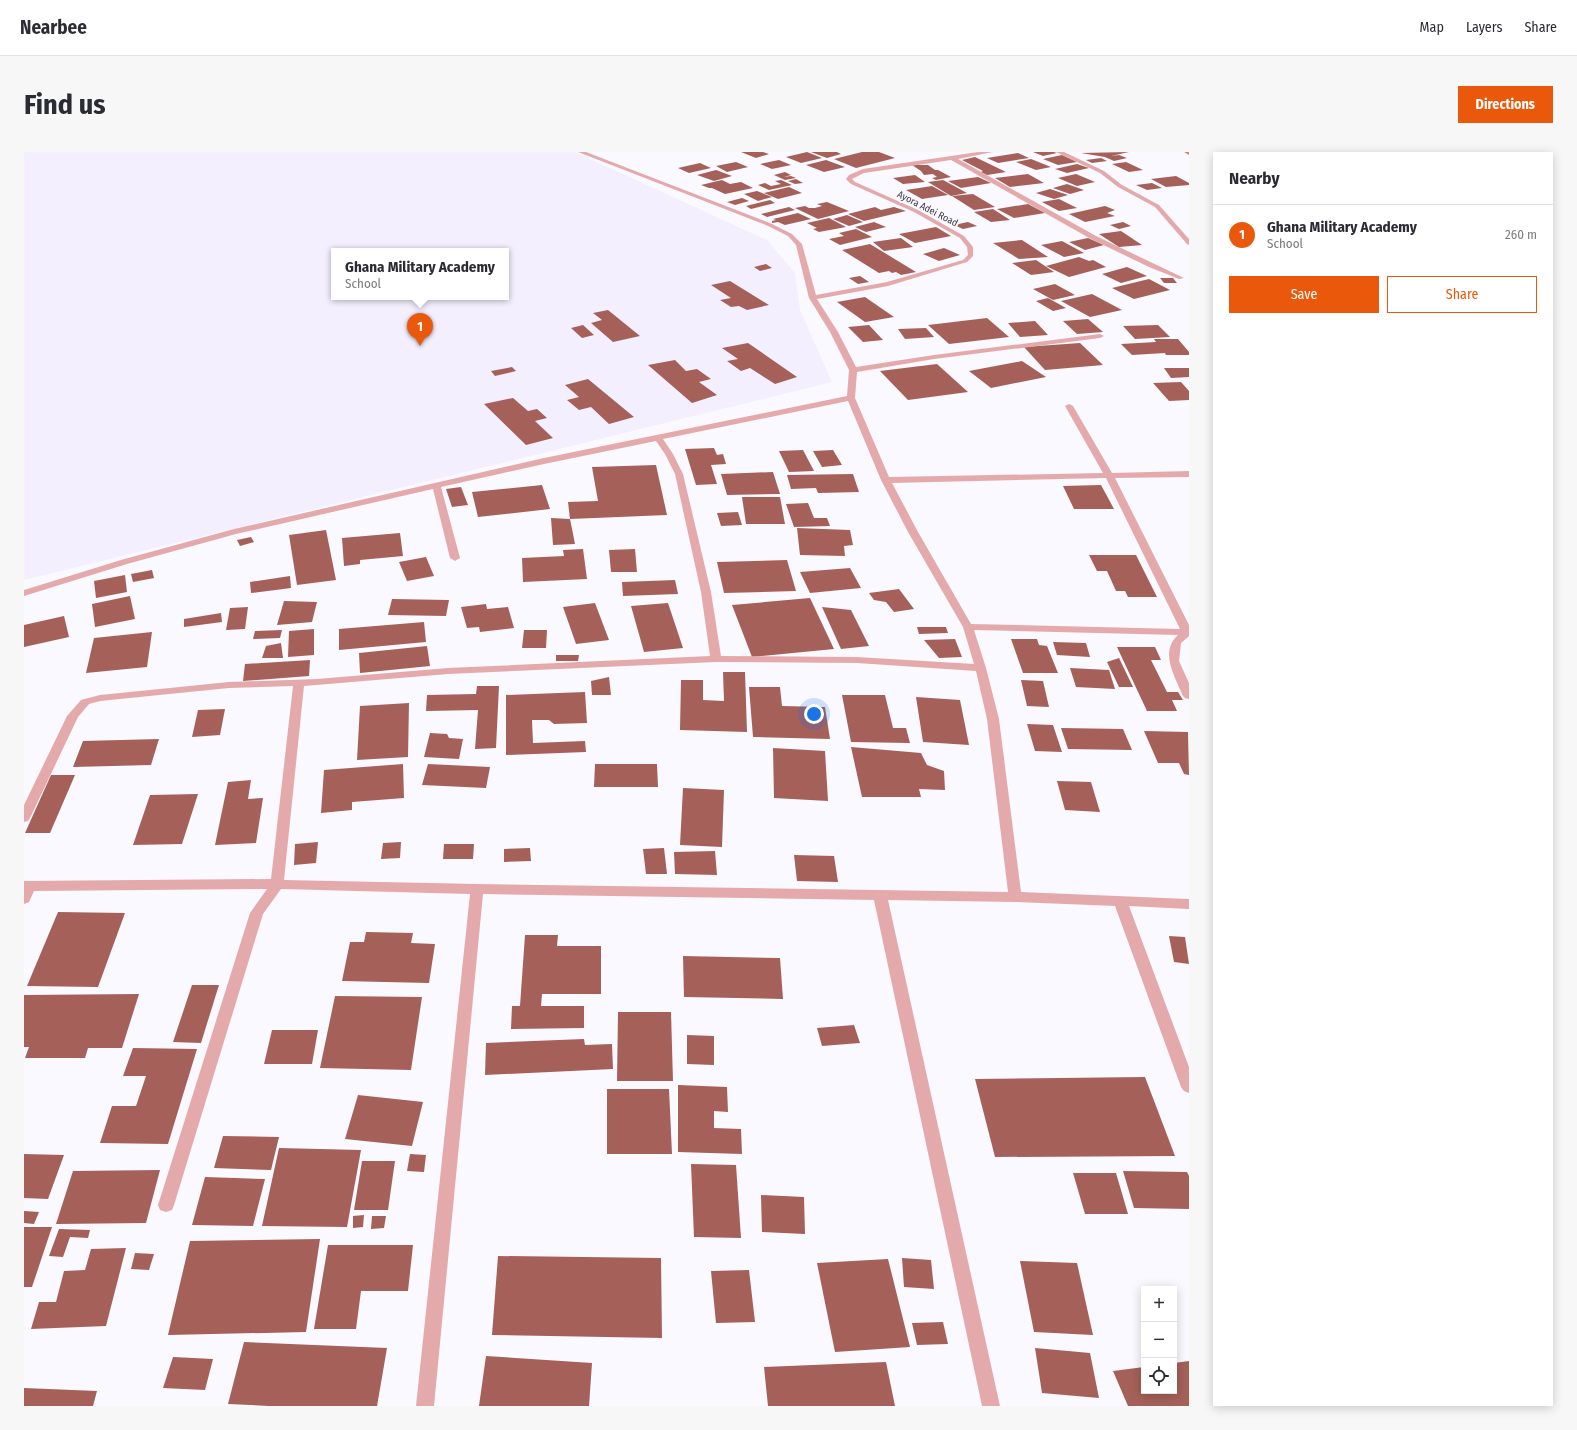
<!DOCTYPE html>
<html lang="en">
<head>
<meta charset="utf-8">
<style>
	:root { --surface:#fff; --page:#f7f7f7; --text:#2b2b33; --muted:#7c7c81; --line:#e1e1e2; --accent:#ea580c }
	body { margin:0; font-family:"Fira Sans Condensed",sans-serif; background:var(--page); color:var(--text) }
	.controls { position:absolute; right:12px; bottom:12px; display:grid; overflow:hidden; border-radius:0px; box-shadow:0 2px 10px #0003 }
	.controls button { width:36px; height:36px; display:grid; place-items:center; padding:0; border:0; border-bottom:1px solid var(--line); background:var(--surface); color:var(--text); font:20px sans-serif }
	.you { position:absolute; left:790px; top:562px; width:14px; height:14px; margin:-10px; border:3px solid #fff; border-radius:50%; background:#1a73e8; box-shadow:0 0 0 6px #1a73e833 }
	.badge { display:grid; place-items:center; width:26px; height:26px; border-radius:50%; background:var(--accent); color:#fff; font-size:13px; font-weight:700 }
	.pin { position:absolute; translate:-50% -33px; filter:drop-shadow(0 1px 2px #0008) }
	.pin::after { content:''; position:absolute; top:21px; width:14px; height:12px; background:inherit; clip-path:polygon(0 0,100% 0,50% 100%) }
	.popup { position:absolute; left:307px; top:96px; width:178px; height:52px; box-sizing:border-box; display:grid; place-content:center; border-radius:0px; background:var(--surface); filter:drop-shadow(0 1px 3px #0005); font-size:13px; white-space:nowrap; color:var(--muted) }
	.popup b { font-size:15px; color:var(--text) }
	.popup::after { content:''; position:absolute; left:50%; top:100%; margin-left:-8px; border:8px solid transparent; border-top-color:var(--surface) }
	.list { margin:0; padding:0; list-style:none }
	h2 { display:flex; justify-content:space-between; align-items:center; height:52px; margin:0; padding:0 16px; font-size:17px }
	h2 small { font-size:13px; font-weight:400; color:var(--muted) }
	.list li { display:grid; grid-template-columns:26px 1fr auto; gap:12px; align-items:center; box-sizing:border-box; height:60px; padding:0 16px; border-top:1px solid var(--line) }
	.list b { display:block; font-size:15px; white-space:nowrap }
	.list p { margin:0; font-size:13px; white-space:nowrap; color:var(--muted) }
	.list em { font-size:13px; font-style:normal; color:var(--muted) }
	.actions { display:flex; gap:8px; padding:12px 16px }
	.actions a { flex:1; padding:9px 0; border:1px solid var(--accent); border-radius:0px; text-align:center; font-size:14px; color:var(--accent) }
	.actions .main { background:var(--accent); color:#fff }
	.icon { flex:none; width:22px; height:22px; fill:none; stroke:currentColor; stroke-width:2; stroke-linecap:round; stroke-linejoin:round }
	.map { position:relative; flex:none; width:1165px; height:1254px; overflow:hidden; border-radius:0px }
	header { display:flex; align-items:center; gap:24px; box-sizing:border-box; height:56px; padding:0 20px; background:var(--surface); border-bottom:1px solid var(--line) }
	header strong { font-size:19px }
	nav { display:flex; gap:22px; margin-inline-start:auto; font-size:14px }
	.intro { display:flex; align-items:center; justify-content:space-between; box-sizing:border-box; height:96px; padding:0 24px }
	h1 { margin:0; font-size:28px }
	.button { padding:10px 18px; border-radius:0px; background:var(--accent); color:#fff; font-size:14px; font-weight:700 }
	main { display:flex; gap:24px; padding:0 24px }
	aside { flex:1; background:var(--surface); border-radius:0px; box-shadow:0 2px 10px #0003 }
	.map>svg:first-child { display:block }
</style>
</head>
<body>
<header>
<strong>Nearbee</strong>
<nav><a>Map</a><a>Layers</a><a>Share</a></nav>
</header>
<div class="intro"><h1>Find us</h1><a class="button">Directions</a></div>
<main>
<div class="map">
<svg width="1165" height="1254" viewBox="0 0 1165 1254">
	<rect width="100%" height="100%" fill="#faf9ff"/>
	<path fill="#f3effe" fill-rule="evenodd" d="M0,0H551L743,88L771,121L776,158L808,230L0,428ZM310,99H482V145H310Z"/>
	<g fill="#a56059">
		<path d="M717,0H739L745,2L732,6Z"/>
		<path d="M783,0L798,6L777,11L762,5Z"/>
		<path d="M787,0H813L817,2L803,6Z"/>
		<path d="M838,0H855L871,6L832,16L810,7Z"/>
		<path d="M1009,0H1030L1033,1L1019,4Z"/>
		<path d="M1105,0L1087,4L1095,3L1103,6L1090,9L1081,5L1057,1Z"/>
		<path d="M994,1L1005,6L974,11L963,6Z"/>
		<path d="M1038,3L1053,10L1034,13L1019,7Z"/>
		<path d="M951,5L982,20L963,23L957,20L959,19L938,8Z"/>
		<path d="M1077,6L1083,9L1068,11L1062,8Z"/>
		<path d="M1007,7L1027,15L1012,18L992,10Z"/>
		<path d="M755,8L767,13L748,17L736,12Z"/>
		<path d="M802,8L821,15L800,20L782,13Z"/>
		<path d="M712,10L724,15L703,20L692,14Z"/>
		<path d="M1102,10L1119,18L1105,20L1088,12Z"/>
		<path d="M676,11L687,16L665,21L654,16Z"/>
		<path d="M1053,12L1065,16L1043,21L1031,17Z"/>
		<path d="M888,13H904L911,18H914L927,25L912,28L908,26L913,25L909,22L900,23L897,19Z"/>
		<path d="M692,18L708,24L690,29L673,23Z"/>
		<path d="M761,20L767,23L760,25L767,24L772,26L761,28L750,23Z"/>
		<path d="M1004,22L1020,31L986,35L971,26Z"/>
		<path d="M1052,22L1071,30L1053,34L1034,26Z"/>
		<path d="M891,23L901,30L879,32L869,26Z"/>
		<path d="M1152,24L1165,31V33L1142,35L1127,27Z"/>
		<path d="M954,25L967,31L937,36L924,29Z"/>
		<path d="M772,27L779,31L771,32L764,29Z"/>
		<path d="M698,28L706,32L717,30L729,36L701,42L688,36H685L677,33Z"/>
		<path d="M757,28L768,33L745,38L734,33L741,31L747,34L757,32L751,29Z"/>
		<path d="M919,28L943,41L927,44L904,30Z"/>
		<path d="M1128,31L1138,36L1123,38L1112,33Z"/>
		<path d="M1043,32L1060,38L1046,42L1029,36Z"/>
		<path d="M908,34L924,43L898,47L882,38Z"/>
		<path d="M765,35L778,41L754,47L740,41Z"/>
		<path d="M1026,37L1044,43L1030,47L1012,41Z"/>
		<path d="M733,39L748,45L734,49L720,42Z"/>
		<path d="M949,42L971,55L950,58L928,44Z"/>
		<path d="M718,46L725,49L711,53L703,50Z"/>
		<path d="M1035,47L1053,56L1035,59L1018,50Z"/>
		<path d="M746,48L751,51L727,57L722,54Z"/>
		<path d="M803,50L825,59L794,67L771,56L781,54L785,56H791L798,54L793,52Z"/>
		<path d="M1004,52L1021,61L990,66L973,57Z"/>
		<path d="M1081,54L1091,58L1083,61L1091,64L1061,70L1045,62Z"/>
		<path d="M765,55L771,58L743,65L737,62Z"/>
		<path d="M851,55L857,58L870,55L882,59L840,69L824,62Z"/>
		<path d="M969,57L986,68L967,70L950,60Z"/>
		<path d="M774,61L787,67L761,73L754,70L748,71V69L752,68L749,67Z"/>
		<path d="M823,63L839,70L825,74L809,67Z"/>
		<path d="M805,66L822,75L795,80L789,77L793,76L783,71Z"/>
		<path d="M850,70L862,75L842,80L831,75Z"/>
		<path d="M944,70L953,74L939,77L930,73Z"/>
		<path d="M1099,70L1107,74L1095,77L1086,73Z"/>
		<path d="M912,75L927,84L891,91L875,82Z"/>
		<path d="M832,77L848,85L816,93L805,87L820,84L815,81Z"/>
		<path d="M1097,79L1118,93L1095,95L1075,82Z"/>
		<path d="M877,86L889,95L860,99L849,90Z"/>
		<path d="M1064,86L1080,93L1061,98L1045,90Z"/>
		<path d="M998,88L1024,105L995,107L969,91Z"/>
		<path d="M1038,89L1060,101L1040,105L1017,93Z"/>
		<path d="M846,92L892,120L877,123L872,120L868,121L865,119L855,121L818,98Z"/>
		<path d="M920,96L936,103L915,109L899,102Z"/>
		<path d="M1055,105L1065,109L1069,108L1082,115L1045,125L1022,114Z"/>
		<path d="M1012,108L1030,120L1007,123L988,111Z"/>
		<path d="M742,112L748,116L736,119L730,115Z"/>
		<path d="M1103,115L1123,124L1097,131L1078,122Z"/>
		<path d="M836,124L845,130L834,132L825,126Z"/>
		<path d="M1136,126H1149L1153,131H1140Z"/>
		<path d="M1125,127L1146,138L1110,147L1088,136Z"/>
		<path d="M706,129L745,153L723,158L715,154L707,155L696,148L707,146L687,133Z"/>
		<path d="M1031,132L1051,143L1029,148L1009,137Z"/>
		<path d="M1068,142L1098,158L1066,165L1037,149Z"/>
		<path d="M841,145L870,165L841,170L813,150Z"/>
		<path d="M1024,146L1042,156L1029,159L1012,149Z"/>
		<path d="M584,158L616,184L589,190L567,171L578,168L569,161Z"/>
		<path d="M963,166L985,185L925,192L904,173Z"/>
		<path d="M1064,167L1079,180L1053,182L1039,169Z"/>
		<path d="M1011,169L1024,183L996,185L984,171Z"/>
		<path d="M559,173L570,183L558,186L547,176Z"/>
		<path d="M845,173L859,188L839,190L824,175Z"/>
		<path d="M1134,173L1146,185L1111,187L1099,174Z"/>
		<path d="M902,176L910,185L881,187L874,177Z"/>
		<path d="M1130,187H1154L1165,200V203H1142L1141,201L1108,203L1097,192L1132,190Z"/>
		<path d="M724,191L773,225L751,232L726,216L717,219L703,209L714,207L698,196Z"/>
		<path d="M1056,191L1079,213L1021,218L1000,195Z"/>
		<path d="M651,208L662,219L673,217L687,227L675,230L693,243L668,251L624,213Z"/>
		<path d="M998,209L1022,225L967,236L945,219Z"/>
		<path d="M913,212L944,240L884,248L856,219Z"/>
		<path d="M488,215L492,219L471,224L467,219Z"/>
		<path d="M1140,216H1165V225L1147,226Z"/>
		<path d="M564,227L610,265L585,272L567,255L555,258L543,248L555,245L541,233Z"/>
		<path d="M1157,230L1165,239V248L1145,249L1129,231Z"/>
		<path d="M489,246L504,259L513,257L523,266L511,269L529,286L502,293L460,252Z"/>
		<path d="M690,296L693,303L699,302L702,312L687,313L693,332L672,333L661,297Z"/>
		<path d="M779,298L790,319L765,320L755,299Z"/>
		<path d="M809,298L818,313L798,315L789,299Z"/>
		<path d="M632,313L643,363L546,367L544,350L574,349L568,315Z"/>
		<path d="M749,320L756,342L703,343L697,322Z"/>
		<path d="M829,322L835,340L794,341L792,336L767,337L763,323Z"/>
		<path d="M518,333L526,357L454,365L448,340Z"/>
		<path d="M1077,333L1090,357H1050L1039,334Z"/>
		<path d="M437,335L444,353L428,355L422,337Z"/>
		<path d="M718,345H756L761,372H722Z"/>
		<path d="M784,351L790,366H803L806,374L770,375L762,352Z"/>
		<path d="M714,360L718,373L697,374L693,361Z"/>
		<path d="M527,366L546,367L551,392L529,393Z"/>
		<path d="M773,376L826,378L829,393L820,394L821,404L776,403Z"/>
		<path d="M302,378L312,428L273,433L265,383Z"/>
		<path d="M376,381L379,404L336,408V412L320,414L318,386Z"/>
		<path d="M227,385L230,390L216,394L213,388Z"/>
		<path d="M559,397L563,427L499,430L498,406L540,404L539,398Z"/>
		<path d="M611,397L613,420H587L585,398Z"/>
		<path d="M1065,403H1112L1133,445H1104L1101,439H1092L1083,419H1073Z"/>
		<path d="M402,405L410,424L383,429L375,410Z"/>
		<path d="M763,408L772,439L700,441L693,410Z"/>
		<path d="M826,416L837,436L786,441L776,420Z"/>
		<path d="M128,418L130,426L109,430L107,422Z"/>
		<path d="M101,423L103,440L72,446L70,429Z"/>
		<path d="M266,424L267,436L227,441L226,430Z"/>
		<path d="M651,428L654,442L599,444L598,430Z"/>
		<path d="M875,437L890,457L870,460L862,450L850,448L845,441Z"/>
		<path d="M106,444L111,467L71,475L68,452Z"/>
		<path d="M786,446L810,497L728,505L708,453Z"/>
		<path d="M368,447L425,448L422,464L364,463Z"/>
		<path d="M260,449L293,450L288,470L253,473Z"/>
		<path d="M571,451L585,488L552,492L539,455Z"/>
		<path d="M644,451L659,496L620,500L607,454Z"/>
		<path d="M462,452L463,457L484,455L490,476L456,480L455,475L443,476L437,455Z"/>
		<path d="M224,455L221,477L202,478L206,456Z"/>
		<path d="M798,455L827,458L845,494L817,497Z"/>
		<path d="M197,461L198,470L160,475V467Z"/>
		<path d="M40,464L45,485L0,495V473Z"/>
		<path d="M400,470L402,490L315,498V477Z"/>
		<path d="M893,475H922L924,481L895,482Z"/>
		<path d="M290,477V503L264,505L265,479Z"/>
		<path d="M258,478L256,486L229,487L231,479Z"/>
		<path d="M500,478H523L522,496H498Z"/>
		<path d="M128,480L123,515L62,521L70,486Z"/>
		<path d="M931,487L938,505L915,506L900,488Z"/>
		<path d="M987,487H1013L1015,493L1023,494L1034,521H999Z"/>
		<path d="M1029,490L1062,491L1066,505L1033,503Z"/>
		<path d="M257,491L259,506H238L242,494Z"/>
		<path d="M403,494L406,514L336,521L335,501Z"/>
		<path d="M1093,495H1131L1137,508H1127L1143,540H1154L1159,548H1148L1153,559H1123Z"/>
		<path d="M532,503H555L554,509H532Z"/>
		<path d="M1095,506L1109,535H1095L1083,510Z"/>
		<path d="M286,508L285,524L219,529L221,512Z"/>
		<path d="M1046,516L1085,518L1091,537L1052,535Z"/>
		<path d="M699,520H721L723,580L656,578L657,528H679V548L700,549Z"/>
		<path d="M585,525L587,543H568L567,529Z"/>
		<path d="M997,528L1019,529L1025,555L1003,554Z"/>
		<path d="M453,534H475L472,596L451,597L454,558L402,559L403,543L452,542Z"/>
		<path d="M725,535H756L758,554L801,555L806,587L729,585Z"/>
		<path d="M561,540L563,571L530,572L525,568H508L509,591L561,589L562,600L482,603V543Z"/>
		<path d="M818,543H861L869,576H882L886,591L827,590Z"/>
		<path d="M892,545L936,548L945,593L899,590Z"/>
		<path d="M385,551L384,605L333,608L336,554Z"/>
		<path d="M201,557L196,583L168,585L174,558Z"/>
		<path d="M1003,572L1029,573L1038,600L1011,599Z"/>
		<path d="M1037,576L1099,577L1108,598L1044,597Z"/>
		<path d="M1120,579L1164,580L1165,623L1160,622L1155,611H1134Z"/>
		<path d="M406,581L423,582L425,586L439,587L435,607L400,605Z"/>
		<path d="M135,587L127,613L49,615L59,589Z"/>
		<path d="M827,595L897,601L903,613L920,619L921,638L895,637L897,645H838Z"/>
		<path d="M749,596L801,599L804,649L750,646Z"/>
		<path d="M379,612L380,646L328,650V658L297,661L300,618Z"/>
		<path d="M404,612L466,615L462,636L398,633Z"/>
		<path d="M571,612H633L634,635H570Z"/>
		<path d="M27,623H51L26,681H1Z"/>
		<path d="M227,628L224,647L239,646L232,691L191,693L204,630Z"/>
		<path d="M1033,629L1067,630L1076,660L1041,658Z"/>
		<path d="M659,636L700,638L698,695L656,693Z"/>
		<path d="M174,642L158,692L109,693L126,643Z"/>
		<path d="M294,690L292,711L270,713L271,692Z"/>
		<path d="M377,690L376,706L357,707L359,691Z"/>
		<path d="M420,692H450L449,707H419Z"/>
		<path d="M506,696L507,709L480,710V697Z"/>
		<path d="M640,696L643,722H622L619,697Z"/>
		<path d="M691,699L693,723L651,722L650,700Z"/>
		<path d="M770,703L810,704L814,730L773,729Z"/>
		<path d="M34,760L101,761L74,835L3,834Z"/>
		<path d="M342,780L389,781L387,791L411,792L405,831L318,829L326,790H340Z"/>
		<path d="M501,783H534L533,794H577V842H518L517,854H560V876L487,877L488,854H503H496Z"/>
		<path d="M1145,784L1161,785L1165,812L1150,810Z"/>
		<path d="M659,804L756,806L759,847L660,845Z"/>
		<path d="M168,833H195L177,891L149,890Z"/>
		<path d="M115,842L98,896H64L61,906H1L5,895H0V843Z"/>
		<path d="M311,844L398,845L387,918L296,916Z"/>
		<path d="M594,860H647L649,929H593Z"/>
		<path d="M830,873L836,891L798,894L793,876Z"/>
		<path d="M248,878H294L288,912H240Z"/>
		<path d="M663,883L690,884V913L663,912Z"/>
		<path d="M560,887L561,893L588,892L589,917L461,923L462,891Z"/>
		<path d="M109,896L173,897L144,992L76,991L88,954H112L122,924H99Z"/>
		<path d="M1121,925L1151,1004L971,1005L951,927Z"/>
		<path d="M654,933L703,935L704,960L690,959V976L717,977L718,1002L654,1000Z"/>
		<path d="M583,937H645L648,1002H583Z"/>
		<path d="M334,943L399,950L388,994L321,987Z"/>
		<path d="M199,984L255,985L247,1018L190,1016Z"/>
		<path d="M255,996L337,998L323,1075L238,1074Z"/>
		<path d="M0,1002L40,1003L24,1047L0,1046Z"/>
		<path d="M386,1002L402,1003L400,1020L383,1019Z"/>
		<path d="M338,1009H371L364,1058H330Z"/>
		<path d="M667,1012L712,1013L717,1086L670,1085Z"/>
		<path d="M136,1018L122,1071L32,1072L49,1019Z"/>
		<path d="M1099,1019L1163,1020L1165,1024V1057L1110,1056Z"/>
		<path d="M1049,1021H1092L1104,1062H1061Z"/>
		<path d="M181,1025L241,1027L229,1074L168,1073Z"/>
		<path d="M737,1043L780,1045L781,1082L738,1080Z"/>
		<path d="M0,1059L15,1060L10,1072L0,1071Z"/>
		<path d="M340,1063L339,1075L329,1076V1064Z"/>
		<path d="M348,1064H362L360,1076L347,1077Z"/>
		<path d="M0,1075H28L8,1135H0Z"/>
		<path d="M35,1077L66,1078L64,1086L46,1085L39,1105L25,1104Z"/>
		<path d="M296,1087L282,1180L144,1183L166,1089Z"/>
		<path d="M304,1093H389L384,1139H337L332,1177H290Z"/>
		<path d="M102,1096L82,1174L7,1177L15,1150H32L40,1119L61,1118L67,1097Z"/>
		<path d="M111,1101L130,1102L125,1118L107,1117Z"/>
		<path d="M474,1104L637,1106L638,1186L468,1183Z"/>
		<path d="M878,1106L907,1108L910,1137L880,1135Z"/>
		<path d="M864,1107L886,1195L811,1200L793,1111Z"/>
		<path d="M996,1109L1053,1111L1069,1183L1010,1180Z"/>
		<path d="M725,1118L731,1170L692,1171L687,1119Z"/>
		<path d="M919,1170L924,1192L893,1193L888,1171Z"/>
		<path d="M220,1190L363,1196L353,1254H245L204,1252Z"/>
		<path d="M1011,1196L1066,1201L1075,1246L1018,1241Z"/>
		<path d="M462,1204L568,1211L565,1254H455Z"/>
		<path d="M149,1205L189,1207L181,1238L139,1236Z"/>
		<path d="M1165,1209V1254H1104L1089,1219L1120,1215V1239H1150V1211Z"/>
		<path d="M862,1210L871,1254H744L740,1215Z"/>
		<path d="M0,1236L73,1239L69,1254H0Z"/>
	</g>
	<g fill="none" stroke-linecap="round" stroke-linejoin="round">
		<g fill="#e4aaab" fill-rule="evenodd">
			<path d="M554,0H562L746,71L768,82L778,92L792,143L863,130L939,108L944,103L943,95L936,86L890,60L827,32L822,27L825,23L839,17L954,0H969L934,7L1072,84L1160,126L1155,127L1125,115L1067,87L927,8L840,21L828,27L831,30L894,58L940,84L949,95V104L943,110L864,134L793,147L814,180L832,215L910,203L1076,182L1080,184L1076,186L910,207L833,220L831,246L865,325L1079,321L1041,254L1045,252L1049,254L1088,321L1165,319V325L1091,326L1165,473V484L1157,491L1155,509L1165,531V547L1161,546L1159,544C1151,525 1135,500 1154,483L950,478L962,516L975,567L997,740L1165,747V757L1105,754L1165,915V941L1160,939L1157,935L1091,754L991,750L864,748L976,1254H958L850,748L459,742L410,1254H392L446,742L257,737L239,762L150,1053L148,1058L142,1060L136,1058L134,1053L226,761L243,737L10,739L5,750L0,752V729L247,727L269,534L205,536L76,549L65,552L54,565L6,666L4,669L0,670V653L43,564L57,548L76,543L205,530L293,527L424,516L686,504L677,440L651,322L641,302L632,289L520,312L417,335L436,406L431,409L426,406L409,337L212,382L103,412L0,444V438L97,408L210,377L520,306L823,244L825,218L806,180L785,146L772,93L764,84L742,73ZM824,249L857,328L884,380L939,475L950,512L833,505L697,504L687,440L659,322L649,302L639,287ZM1082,326L1156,477L947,472L894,380L868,331ZM692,510L833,511L952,519L963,567L984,740L453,732L260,728L280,534L424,522Z"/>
			<path d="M1032,0H1040L1080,19L1098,33L1135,53L1165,87V93L1163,92L1131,55L1094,35L1076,21Z"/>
		</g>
		<path fill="#d58285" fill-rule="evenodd" d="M1160,0H1165V3Z"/>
	</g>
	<g text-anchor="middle" stroke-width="4" stroke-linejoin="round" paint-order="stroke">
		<g font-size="10" fill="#3c3945" stroke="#faf9ff">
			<text transform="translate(904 56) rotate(27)" y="4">Ayora Adei Road</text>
		</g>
	</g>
</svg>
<div class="controls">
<button>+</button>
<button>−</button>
<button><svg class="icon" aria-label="locate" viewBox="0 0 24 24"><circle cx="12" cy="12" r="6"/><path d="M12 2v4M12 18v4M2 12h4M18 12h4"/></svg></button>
</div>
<div class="you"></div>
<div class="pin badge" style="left:396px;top:194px">1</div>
<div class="popup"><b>Ghana Military Academy</b>School</div>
</div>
<aside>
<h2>Nearby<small></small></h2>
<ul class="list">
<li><span class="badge">1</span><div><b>Ghana Military Academy</b><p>School</p></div><em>260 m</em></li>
</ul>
<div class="actions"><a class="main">Save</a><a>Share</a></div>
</aside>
</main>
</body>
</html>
